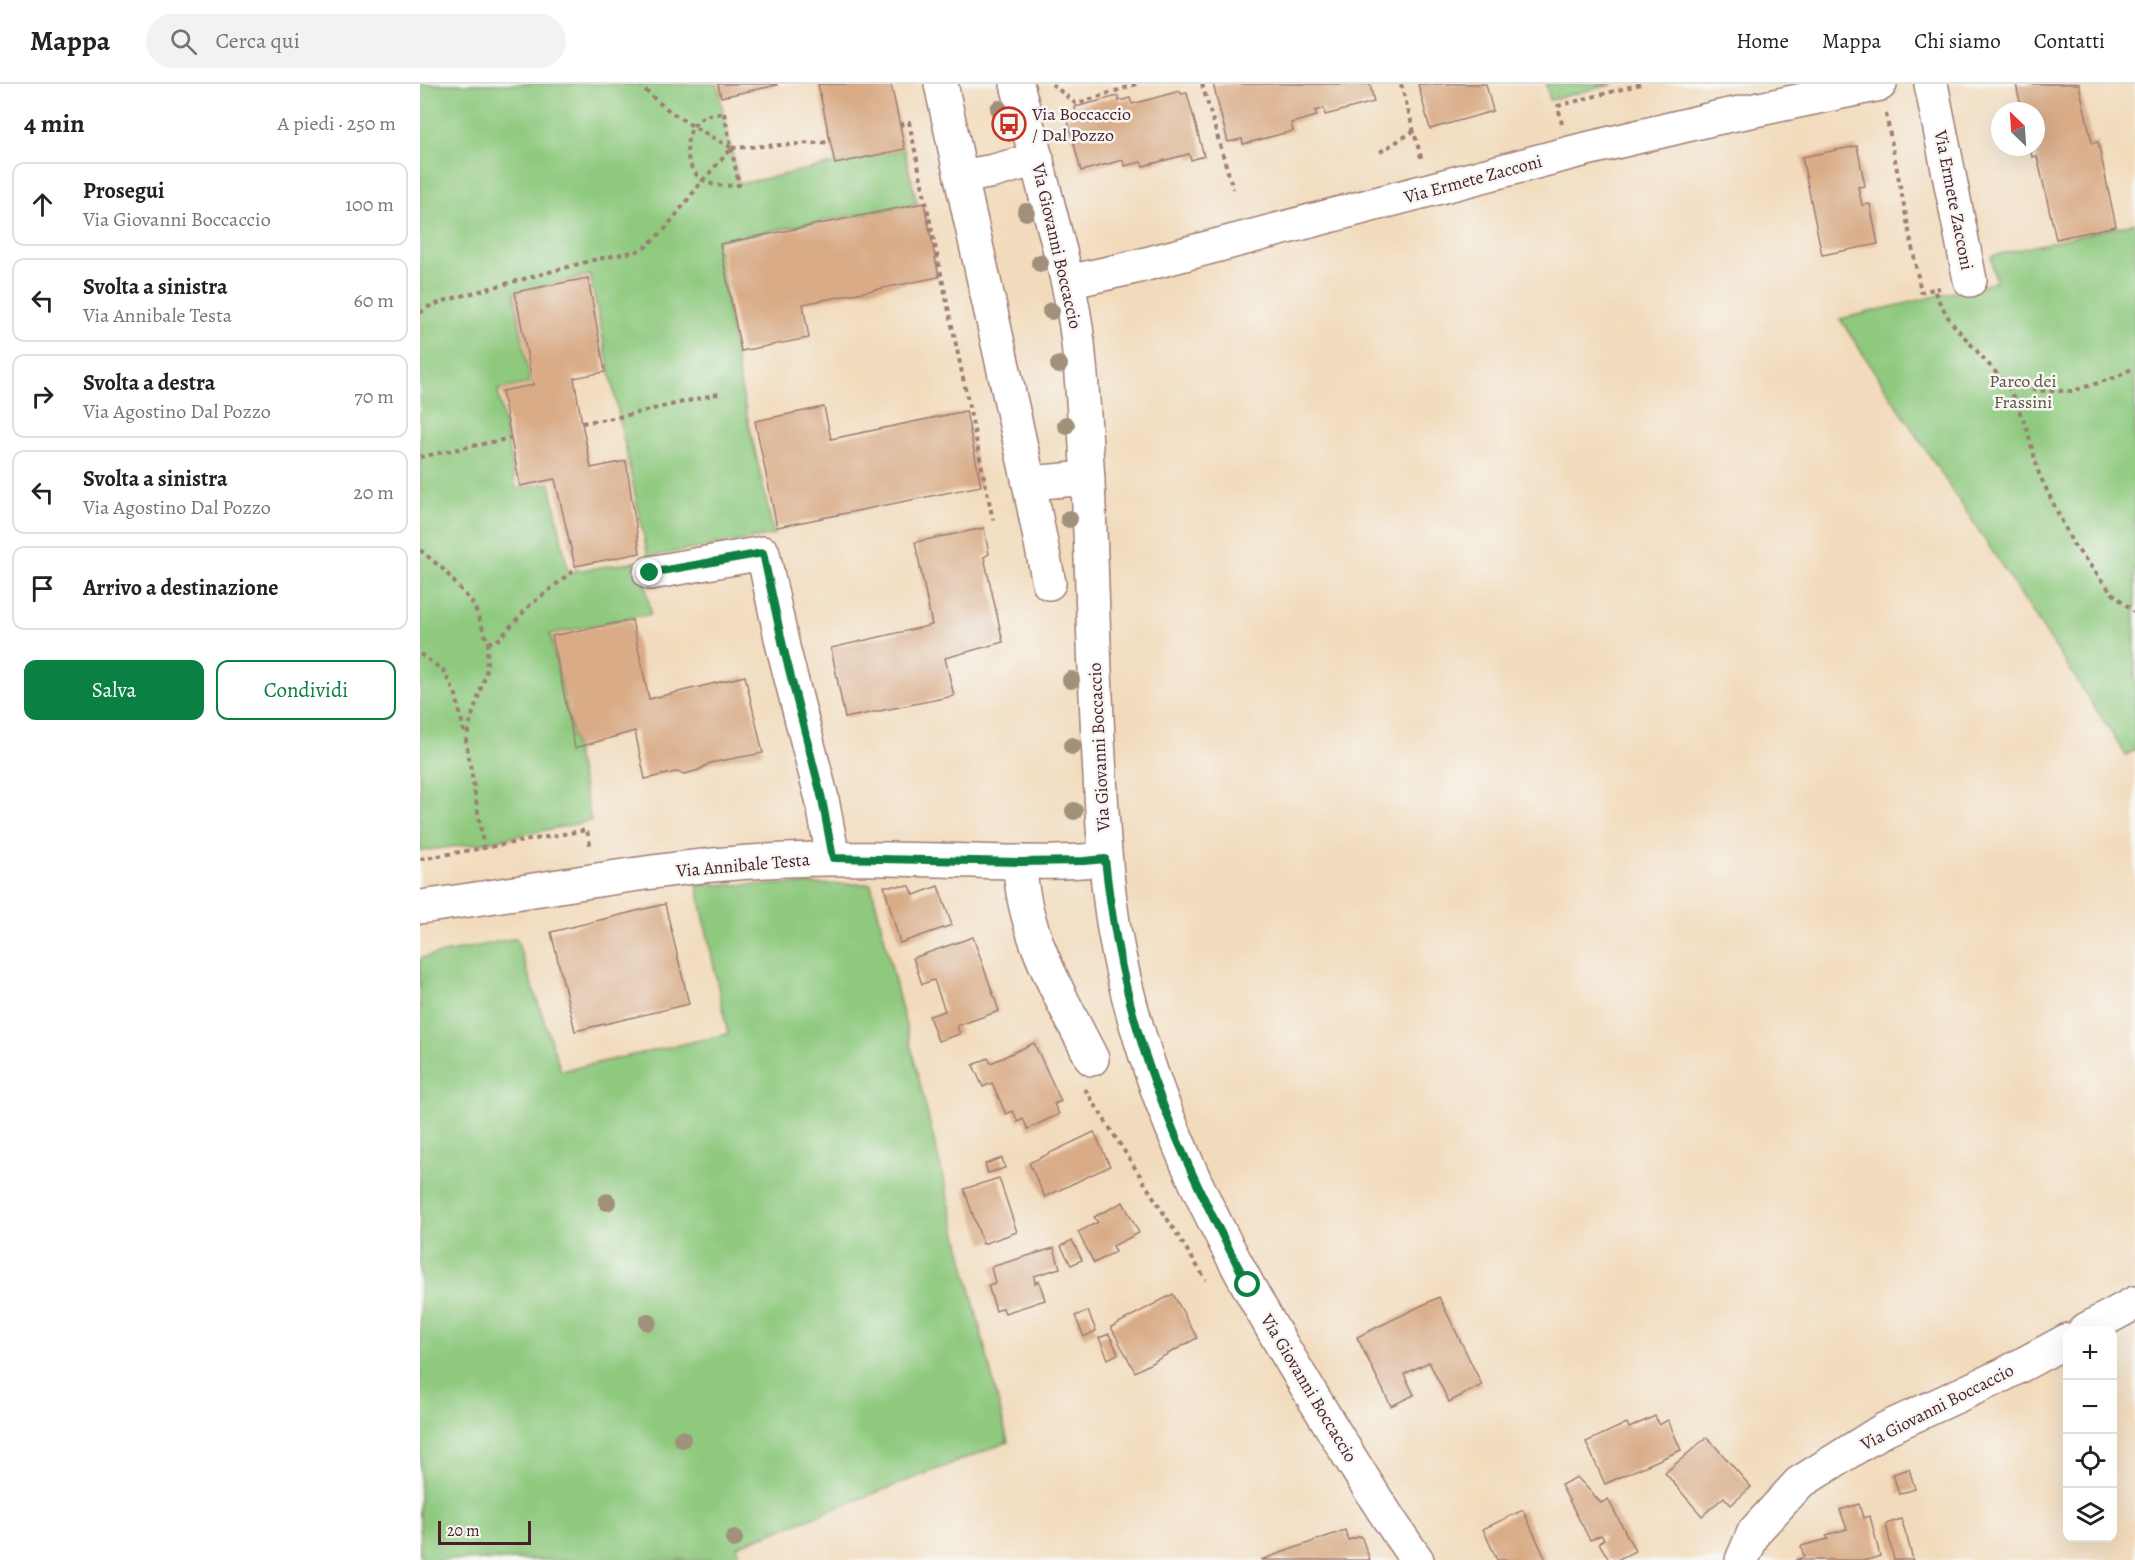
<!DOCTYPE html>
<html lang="it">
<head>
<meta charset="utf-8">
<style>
	:root { --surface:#fff; --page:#f2f2f2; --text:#222; --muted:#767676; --line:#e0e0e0; --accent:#0b8043 }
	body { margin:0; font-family:Alegreya,serif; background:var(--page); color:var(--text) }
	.controls { position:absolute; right:18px; bottom:18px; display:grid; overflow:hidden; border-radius:12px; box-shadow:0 6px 24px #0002 }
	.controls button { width:54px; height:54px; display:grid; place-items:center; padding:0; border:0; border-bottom:2px solid var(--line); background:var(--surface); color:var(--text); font:30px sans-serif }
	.compass { position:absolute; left:1571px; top:18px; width:54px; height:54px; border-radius:50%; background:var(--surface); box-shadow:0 6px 24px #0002; rotate:335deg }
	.scale { position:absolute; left:18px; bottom:15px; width:93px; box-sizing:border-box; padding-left:6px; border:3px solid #4a1f2b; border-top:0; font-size:16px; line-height:21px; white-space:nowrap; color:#4a1f2b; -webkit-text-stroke:4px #f6f6f2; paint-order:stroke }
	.stop { position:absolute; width:18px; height:18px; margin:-14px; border:4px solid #0b8043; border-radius:50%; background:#fff }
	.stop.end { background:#0b8043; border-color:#fff; box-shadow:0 2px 6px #0008 }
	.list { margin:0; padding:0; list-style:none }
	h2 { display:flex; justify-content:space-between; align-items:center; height:78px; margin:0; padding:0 24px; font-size:26px }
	h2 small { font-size:20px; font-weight:400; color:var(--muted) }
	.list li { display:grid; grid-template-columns:39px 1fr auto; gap:18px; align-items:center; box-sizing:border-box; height:84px; margin:0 12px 12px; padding:0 12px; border:2px solid var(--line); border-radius:12px }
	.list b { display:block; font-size:22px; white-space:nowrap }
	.list p { margin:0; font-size:20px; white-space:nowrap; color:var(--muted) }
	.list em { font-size:20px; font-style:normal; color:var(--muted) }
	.actions { display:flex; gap:12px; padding:18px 24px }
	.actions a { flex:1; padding:14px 0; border:2px solid var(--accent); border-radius:12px; text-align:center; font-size:21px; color:var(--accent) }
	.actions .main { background:var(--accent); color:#fff }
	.icon { flex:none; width:33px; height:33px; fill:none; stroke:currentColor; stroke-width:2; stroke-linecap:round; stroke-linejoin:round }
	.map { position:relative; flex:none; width:1715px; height:1476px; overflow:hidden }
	header { display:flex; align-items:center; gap:36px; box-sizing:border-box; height:84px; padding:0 30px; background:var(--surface); border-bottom:2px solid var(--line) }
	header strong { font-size:28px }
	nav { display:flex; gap:33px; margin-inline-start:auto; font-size:21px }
	.search { width:420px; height:54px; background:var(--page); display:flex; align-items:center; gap:15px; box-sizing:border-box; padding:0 21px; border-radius:33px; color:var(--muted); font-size:22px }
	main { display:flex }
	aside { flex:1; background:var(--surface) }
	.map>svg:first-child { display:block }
</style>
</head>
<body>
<header>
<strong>Mappa</strong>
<div class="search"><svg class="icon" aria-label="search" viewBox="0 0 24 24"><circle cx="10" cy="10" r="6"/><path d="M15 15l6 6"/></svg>Cerca qui</div>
<nav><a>Home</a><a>Mappa</a><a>Chi siamo</a><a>Contatti</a></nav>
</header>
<main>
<aside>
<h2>4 min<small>A piedi · 250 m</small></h2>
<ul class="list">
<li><svg class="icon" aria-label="ahead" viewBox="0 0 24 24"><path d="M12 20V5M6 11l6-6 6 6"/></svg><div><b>Prosegui</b><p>Via Giovanni Boccaccio</p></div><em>100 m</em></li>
<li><svg class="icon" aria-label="left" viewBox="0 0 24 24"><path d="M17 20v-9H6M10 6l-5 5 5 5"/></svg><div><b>Svolta a sinistra</b><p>Via Annibale Testa</p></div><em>60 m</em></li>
<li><svg class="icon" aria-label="right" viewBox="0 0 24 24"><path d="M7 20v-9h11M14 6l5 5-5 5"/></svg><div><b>Svolta a destra</b><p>Via Agostino Dal Pozzo</p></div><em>70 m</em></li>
<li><svg class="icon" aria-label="left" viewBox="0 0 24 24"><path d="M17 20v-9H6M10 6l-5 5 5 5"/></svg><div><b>Svolta a sinistra</b><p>Via Agostino Dal Pozzo</p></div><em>20 m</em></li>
<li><svg class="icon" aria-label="arrive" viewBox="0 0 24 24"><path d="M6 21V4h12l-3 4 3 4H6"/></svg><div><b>Arrivo a destinazione</b></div></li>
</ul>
<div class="actions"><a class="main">Salva</a><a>Condividi</a></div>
</aside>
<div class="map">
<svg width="1715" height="1476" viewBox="0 0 1715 1476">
	<rect width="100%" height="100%" fill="#f6f6f2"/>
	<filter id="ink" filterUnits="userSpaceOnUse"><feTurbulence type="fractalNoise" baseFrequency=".0167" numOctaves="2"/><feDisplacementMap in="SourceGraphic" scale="12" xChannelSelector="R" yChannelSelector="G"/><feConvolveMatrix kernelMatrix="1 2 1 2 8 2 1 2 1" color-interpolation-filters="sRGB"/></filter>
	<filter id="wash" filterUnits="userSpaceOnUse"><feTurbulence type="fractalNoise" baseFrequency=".008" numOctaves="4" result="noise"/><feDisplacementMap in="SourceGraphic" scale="24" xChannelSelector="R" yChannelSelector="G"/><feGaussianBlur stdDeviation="1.35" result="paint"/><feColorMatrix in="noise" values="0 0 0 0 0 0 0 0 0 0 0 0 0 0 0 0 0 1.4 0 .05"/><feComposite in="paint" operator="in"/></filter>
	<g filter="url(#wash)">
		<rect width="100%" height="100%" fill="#f2dbbc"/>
		<g fill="#8ec97e" stroke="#6c7454" stroke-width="1.5">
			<path d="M0,0H297L319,100L484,65L497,120L297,157L321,305L354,451L228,473L170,191L94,209L110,299L78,306L96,405L130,399L148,488L221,477L231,530L130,550L171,737L62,759L0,767Z"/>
			<path d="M1126,0H1193L1130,16Z"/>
			<path d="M1715,139V666L1706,671L1420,235L1576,198L1571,172Z"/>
			<path d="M451,800L588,1358L317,1462L320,1476H0V874L96,854L141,987L308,950L277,801Z"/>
		</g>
		<g id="blocks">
			<g fill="#d9ac87">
				<path d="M298,0H356L357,1L301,13Z"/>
				<path d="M398,0H471L485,65L415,80Z"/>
				<path d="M793,0H950L954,18L905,31L904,24L895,27L897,32L871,39L873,47L823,60L822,55L808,58Z"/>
				<path d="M998,0H1066L1073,27L1010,45Z"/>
				<path d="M1596,0H1659L1672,59L1678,58L1696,142L1636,155L1617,72L1612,73L1610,63H1616V27H1602Z"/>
				<path d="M760,7L761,10L767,9L784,72L771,76L769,70L723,82L721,78L704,82L703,76L661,87L647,33L656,30L655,23L698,12L699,17L710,14L712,20Z"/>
				<path d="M1437,62L1445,102L1438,103L1442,121L1450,120L1458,160L1402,171L1382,73Z"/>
				<path d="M504,119L519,193L383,220L389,254L321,267L300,160Z"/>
				<path d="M168,194L185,288L154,294L162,339L171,384L206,377L220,469L155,482L135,395L100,402L82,307L113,301L95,208Z"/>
				<path d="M404,323L411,355L546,327L561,402L357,443L335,337Z"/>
				<path d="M564,444L569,470L564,473L583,558L525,574L534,612L425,634L411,564L512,541L495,458Z"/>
				<path d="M212,536L229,615L325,592L343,669L290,679L279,686L265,690L256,688L225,695L215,647L155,664L132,552Z"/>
				<path d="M464,802H490L494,811L518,802L532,841L480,859Z"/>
				<path d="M245,820L269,920L155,947L131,848Z"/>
				<path d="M553,853L579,927L537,942L540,950L518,957L509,932L525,927L514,896L502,900L493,874Z"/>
				<path d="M614,959L641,1017L634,1020L639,1030L608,1045L603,1035L598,1038L593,1027L586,1030L572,999L563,1003L553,981L568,974L571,979Z"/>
				<path d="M674,1048L690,1082L625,1113L609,1079Z"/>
				<path d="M582,1074L585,1084L568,1089L565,1080Z"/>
				<path d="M579,1094L597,1148L563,1160L544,1105Z"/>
				<path d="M703,1118L719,1149L693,1162L695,1168L674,1179L658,1148L678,1138L674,1133Z"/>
				<path d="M652,1156L662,1176L651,1181L641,1162Z"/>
				<path d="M634,1164L640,1184L614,1192L615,1199L619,1197L625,1216L585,1229L583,1224L576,1227L568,1201L575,1199L571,1183Z"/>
				<path d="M753,1210L777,1254L715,1288L691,1243Z"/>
				<path d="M1019,1213L1062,1301L1029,1318L1009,1278L984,1290L994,1311L971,1322L937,1253Z"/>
				<path d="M668,1227L676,1247L664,1253L655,1232Z"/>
				<path d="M689,1250L698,1270L688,1275L679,1254Z"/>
				<path d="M1235,1332L1239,1341L1248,1336L1261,1366L1185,1400L1166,1358L1207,1339L1209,1344Z"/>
				<path d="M1287,1353L1331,1403L1311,1421L1304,1413L1282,1432L1245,1389Z"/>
				<path d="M1489,1385L1495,1405L1479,1410L1473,1390Z"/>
				<path d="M1157,1393L1181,1419L1188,1415L1215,1467L1197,1476H1189L1179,1459L1184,1455L1181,1451L1170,1456L1141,1401Z"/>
				<path d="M1439,1420L1443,1434L1450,1432L1460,1472L1448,1476H1375L1384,1473L1381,1462L1408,1455L1406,1451L1427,1445L1420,1426Z"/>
				<path d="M1103,1426L1126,1476H1077L1063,1445Z"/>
				<path d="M1481,1435L1487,1453L1493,1476H1474L1466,1440Z"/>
				<path d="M925,1446L928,1456L941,1452L950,1476H841Z"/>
			</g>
		</g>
	</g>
	<g filter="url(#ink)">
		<use href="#blocks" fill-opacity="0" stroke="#9e7d74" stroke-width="1.5"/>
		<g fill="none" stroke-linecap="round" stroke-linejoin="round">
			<defs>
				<g id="minor">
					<path d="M521,0L541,93"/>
					<path d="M597,0C609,48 622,96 634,144C644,182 654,220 658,259C672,397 671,535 679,673C682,731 685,788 694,845C724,1021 811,1181 904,1331C934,1380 963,1429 997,1476"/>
					<path d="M1511,0L1550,196"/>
					<path d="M617,75L574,87L541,93L609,399L668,394"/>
					<path d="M648,198L711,184L1154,68L1296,34L1460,0"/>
					<path d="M609,399L629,499"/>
					<path d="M230,489L343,469L363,563L402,715L413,774"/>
					<path d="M600,778C601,847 642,915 672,975"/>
					<path d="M0,823C115,808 230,783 346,777C415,773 484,775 554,777C597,778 642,780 685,775"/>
					<path d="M1665,1246L1715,1219"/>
					<path d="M1322,1476L1334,1448L1379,1399L1465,1345L1583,1291L1648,1256"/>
				</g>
			</defs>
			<use href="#minor" stroke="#9e7d74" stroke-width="36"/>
			<g stroke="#9e7d74" stroke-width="4" stroke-dasharray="4.5 4.5" stroke-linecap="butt">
				<path d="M632,0L656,20L717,0"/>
				<path d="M782,0L813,105"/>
				<path d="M981,0L1002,77"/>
				<path d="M304,29L319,101C306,102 294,103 283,96C261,83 262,43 285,32C290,30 298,30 304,29Z"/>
				<path d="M1466,30L1501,208L1514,205"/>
				<path d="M1142,40L1138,22L1221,0"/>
				<path d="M480,41L489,38L573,436"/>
				<path d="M312,64L410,58"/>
				<path d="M960,68L994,47"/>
				<path d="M1520,204L1514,205L1517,214L1531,238L1588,302L1624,307H1652L1697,293L1715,283"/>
				<path d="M0,229L8,223L27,216L173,176L222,166L245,145L283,96L312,64C279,46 244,28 220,0"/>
				<path d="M1588,302L1606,342L1619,390L1653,460L1692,509L1715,528"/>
				<path d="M162,339L199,333L302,309"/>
				<path d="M0,373L91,354"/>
				<path d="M0,466L24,486L54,521L68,559L66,589L52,632L46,656L64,765"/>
				<path d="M68,559L79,555L110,521L157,484"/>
				<path d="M0,570L23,586L36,611L45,653"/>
				<path d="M0,775L167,746L171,765"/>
				<path d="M665,1005L786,1196"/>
			</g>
			<use href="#minor" stroke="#fff" stroke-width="33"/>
		</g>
		<g fill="#a1907a">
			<circle cx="579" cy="25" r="9"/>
			<circle cx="606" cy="128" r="9"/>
			<circle cx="620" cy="179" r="9"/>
			<circle cx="631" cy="227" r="9"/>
			<circle cx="639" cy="281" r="9"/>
			<circle cx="646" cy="341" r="9"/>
			<circle cx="649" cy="435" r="9"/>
			<circle cx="651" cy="596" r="9"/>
			<circle cx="652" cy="662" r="9"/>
			<circle cx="654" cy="727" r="9"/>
			<circle cx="187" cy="1118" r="9"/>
			<circle cx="228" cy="1238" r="9"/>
			<circle cx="262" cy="1355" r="9"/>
			<circle cx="314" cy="1455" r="9"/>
		</g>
	</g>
	<g fill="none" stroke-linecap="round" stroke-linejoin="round" filter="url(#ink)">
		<path stroke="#0b8043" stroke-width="8" d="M230,489L343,469L363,562L402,715L413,774L600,778L664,777L685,775C692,840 704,905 724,967C750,1048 788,1126 828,1201"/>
	</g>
	<defs>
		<symbol id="bus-ring" viewBox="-11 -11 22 22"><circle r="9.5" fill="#f6f6f2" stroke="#c8321e" stroke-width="1.5"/><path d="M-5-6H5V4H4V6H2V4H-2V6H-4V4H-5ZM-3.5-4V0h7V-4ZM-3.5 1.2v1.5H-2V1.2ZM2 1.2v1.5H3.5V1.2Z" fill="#c8321e"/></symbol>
	</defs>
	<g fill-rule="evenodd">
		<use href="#bus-ring" x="570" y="21" width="38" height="38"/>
	</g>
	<g text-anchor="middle" stroke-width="5" stroke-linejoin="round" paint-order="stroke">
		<g font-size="18" fill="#4a1f2b" stroke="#f6f6f2" text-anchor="start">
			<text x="612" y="36">Via Boccaccio<tspan x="612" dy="21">/ Dal Pozzo</tspan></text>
		</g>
		<g font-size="18" fill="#4a1f2b" stroke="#f6f6f2">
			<text transform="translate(1053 95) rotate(-15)" y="6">Via Ermete Zacconi</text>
			<text transform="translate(1534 116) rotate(79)" y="6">Via Ermete Zacconi</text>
			<text transform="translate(637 162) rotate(77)" y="6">Via Giovanni Boccaccio</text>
			<text transform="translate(679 663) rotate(-93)" y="6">Via Giovanni Boccaccio</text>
			<text transform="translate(323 781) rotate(-5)" y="6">Via Annibale Testa</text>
			<text transform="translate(889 1304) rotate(59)" y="6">Via Giovanni Boccaccio</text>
			<text transform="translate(1517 1323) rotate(-27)" y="6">Via Giovanni Boccaccio</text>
		</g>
		<g font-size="18" fill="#5e5244" stroke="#f6f6f2">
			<text x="1603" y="303">Parco dei<tspan x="1603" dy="21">Frassini</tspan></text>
		</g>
	</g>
</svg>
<div class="controls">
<button>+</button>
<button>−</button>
<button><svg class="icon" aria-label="locate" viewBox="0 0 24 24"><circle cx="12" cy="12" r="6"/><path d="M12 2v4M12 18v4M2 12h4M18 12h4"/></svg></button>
<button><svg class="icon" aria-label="layers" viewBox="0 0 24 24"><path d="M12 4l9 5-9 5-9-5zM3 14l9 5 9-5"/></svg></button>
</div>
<svg class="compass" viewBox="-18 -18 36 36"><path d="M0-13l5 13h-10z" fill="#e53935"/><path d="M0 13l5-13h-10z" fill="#767676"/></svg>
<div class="scale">20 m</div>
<div class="stop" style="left:828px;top:1201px"></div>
<div class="stop end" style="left:230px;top:489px"></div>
</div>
</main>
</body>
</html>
